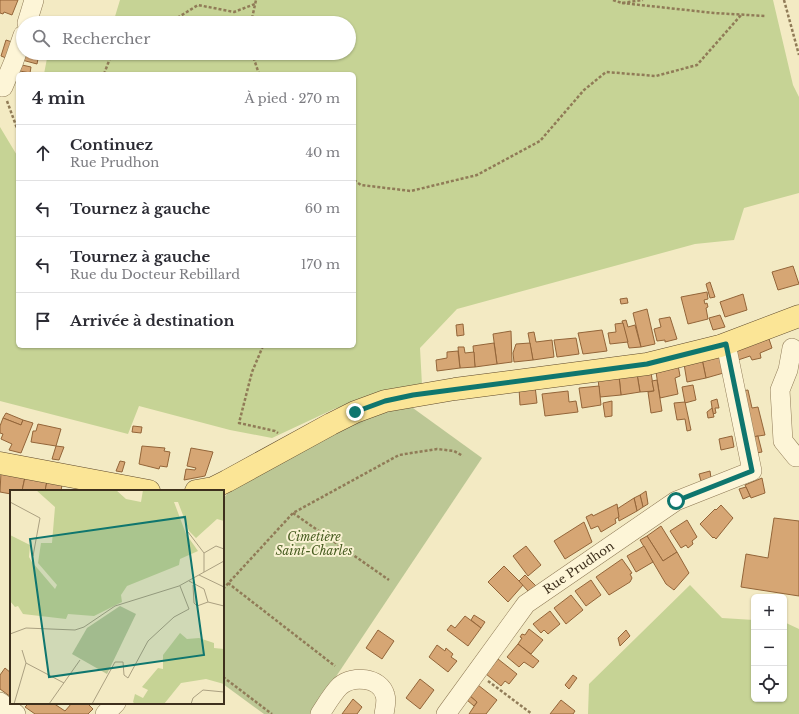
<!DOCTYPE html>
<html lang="fr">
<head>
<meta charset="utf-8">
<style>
	:root { --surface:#fff; --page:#f7f7f7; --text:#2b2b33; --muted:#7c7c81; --line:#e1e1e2 }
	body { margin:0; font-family:"Libre Baskerville",serif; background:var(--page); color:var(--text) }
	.controls { position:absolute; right:12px; bottom:12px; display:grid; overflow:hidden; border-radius:6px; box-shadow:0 1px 3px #0004 }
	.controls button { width:36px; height:36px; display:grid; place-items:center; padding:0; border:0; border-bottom:1px solid var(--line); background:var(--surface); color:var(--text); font:20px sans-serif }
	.stop { position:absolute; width:12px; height:12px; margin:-9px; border:3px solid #0f766e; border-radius:50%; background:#fff }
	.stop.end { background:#0f766e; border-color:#fff; box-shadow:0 1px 4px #0008 }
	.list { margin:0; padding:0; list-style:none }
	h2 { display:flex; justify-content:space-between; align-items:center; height:52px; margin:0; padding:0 16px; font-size:17px }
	h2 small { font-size:13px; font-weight:400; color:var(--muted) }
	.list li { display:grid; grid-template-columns:26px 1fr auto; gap:12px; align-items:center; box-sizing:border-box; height:56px; padding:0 16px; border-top:1px solid var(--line) }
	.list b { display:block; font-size:15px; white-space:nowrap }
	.list p { margin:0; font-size:13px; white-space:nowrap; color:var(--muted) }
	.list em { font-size:13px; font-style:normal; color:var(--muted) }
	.icon { flex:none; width:22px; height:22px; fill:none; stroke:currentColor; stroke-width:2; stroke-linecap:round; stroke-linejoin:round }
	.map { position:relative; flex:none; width:799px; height:714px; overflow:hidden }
	.search { position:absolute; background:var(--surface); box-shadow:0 1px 3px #0004; left:16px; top:16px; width:340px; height:44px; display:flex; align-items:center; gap:10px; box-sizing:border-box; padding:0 14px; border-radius:22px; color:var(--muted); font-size:15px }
	.panel { position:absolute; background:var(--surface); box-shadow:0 1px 3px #0004; left:16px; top:72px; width:340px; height:276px; border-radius:6px }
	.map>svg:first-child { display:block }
</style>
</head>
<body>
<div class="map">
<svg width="799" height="714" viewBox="0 0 799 714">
	<rect width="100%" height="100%" fill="#f3eac3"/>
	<g fill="#c6d395">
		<path d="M120,0H773L793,85L799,97V193L744,208L734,240L695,244L457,309L420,348L422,385L377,395L334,409L272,438L230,430L139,406L128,434L0,401V127L18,157V346H354V74H44L48,53H349V23H113Z"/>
		<path d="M690,585L722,618L754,620V699H784V622L799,629V714H588L589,684Z"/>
	</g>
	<path fill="#bcc795" d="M406,403L482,458L311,714H264L223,684V499L227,494L271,464L363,418Z"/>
	<g fill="#d6a674" stroke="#936539">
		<path d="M0,0H18L12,15L4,12L3,14L0,13Z"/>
		<path d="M6,40L12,42L6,58L1,56Z"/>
		<path d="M24,53L39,54L37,64L22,60Z"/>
		<path d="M22,65L31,67L30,73L20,71Z"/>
		<path d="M793,266L799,284L778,290L772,272Z"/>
		<path d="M710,282L715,297L710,298L706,284Z"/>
		<path d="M707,292L708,299L704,300L705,304L707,303L708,307L706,308L708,319L688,324L681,297Z"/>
		<path d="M743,294L747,310L725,317L720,302Z"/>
		<path d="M627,298L628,303L621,304L620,299Z"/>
		<path d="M647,309L655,344L641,347L633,313Z"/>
		<path d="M720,315L725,327L713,330L709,318Z"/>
		<path d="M670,317L677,339L665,342V340L657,341L654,329L661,327L659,319Z"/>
		<path d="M626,320L628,327L635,325L641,347L629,348L622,321Z"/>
		<path d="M623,323L628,342L610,344L608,333L616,332L615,324Z"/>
		<path d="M463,324L464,335L457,336L456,325Z"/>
		<path d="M602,330L607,351L583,354L578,333Z"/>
		<path d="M511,331L512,362L497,364L493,334Z"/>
		<path d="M534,332L536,342L552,340L554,357L533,360L528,333Z"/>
		<path d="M576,338L579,354L557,357L554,340Z"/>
		<path d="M769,339L772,348L760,353L761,358L752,360L750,356L735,361L732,350Z"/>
		<path d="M494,343L497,364L475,367L473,346Z"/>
		<path d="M530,343L533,360L514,362L513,353L516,344Z"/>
		<path d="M458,347H464L465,353L474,352L475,367L460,368Z"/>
		<path d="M458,351L460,368L437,371L436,360L447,358V352Z"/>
		<path d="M722,354L727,372L706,378L702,359Z"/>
		<path d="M702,359L706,378L687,382L684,364Z"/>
		<path d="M678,365L680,376L675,378L678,394L660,398L656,372Z"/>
		<path d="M651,373L654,391L640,392L637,374Z"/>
		<path d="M637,374L640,392L621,395L619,376Z"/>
		<path d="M619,376L621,395L600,397L598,379Z"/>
		<path d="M657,380L662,411L651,413L648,392L654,391L652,381Z"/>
		<path d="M693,385L696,400L685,403L682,387Z"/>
		<path d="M535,386L537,403L520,405L519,388Z"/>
		<path d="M599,386L601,405L582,408L579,388Z"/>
		<path d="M748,390L752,408L758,407L765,435L752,437L742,391Z"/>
		<path d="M568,391L569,402L576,401L578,412L545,416L542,394Z"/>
		<path d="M717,399L719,408H715L716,413L713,414L711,401Z"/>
		<path d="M612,401V416L605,417L603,403Z"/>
		<path d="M685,402L691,430L687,431L685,419L677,420L674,403Z"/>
		<path d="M712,408L714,417L708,418L707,412Z"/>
		<path d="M6,413L23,420L21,425L3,418Z"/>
		<path d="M3,418L21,425L23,420L33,423L21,453L9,450L12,444L1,439L3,434L0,433V426Z"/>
		<path d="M38,424L61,429L56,446L31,442L33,431H36Z"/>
		<path d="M133,426L142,427L141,433L132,432Z"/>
		<path d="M732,436L734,447L721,450L719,439Z"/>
		<path d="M758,436L762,452L756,453L752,437Z"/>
		<path d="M56,446L64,447L59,460L52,459Z"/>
		<path d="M142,446L165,448L164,451L170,452L167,467L160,466L159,469L139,464Z"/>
		<path d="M191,448L213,452L205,476L184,480L186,469L195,470L196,468L187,466Z"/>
		<path d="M120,461L125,462L122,472L116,471Z"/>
		<path d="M710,471L711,478L701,481L699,474Z"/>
		<path d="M1,472L25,477L22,491H11V494L0,492Z"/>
		<path d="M25,477L47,481L45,491H22Z"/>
		<path d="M762,478L765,493L751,498L745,485Z"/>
		<path d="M47,481L62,485L61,491H45Z"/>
		<path d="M746,487L750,496L743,499L739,489Z"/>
		<path d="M646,491L648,504L643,507L640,495Z"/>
		<path d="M640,495L643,507L637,511L634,498Z"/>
		<path d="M634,498L637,511L619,521L617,509Z"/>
		<path d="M617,504L619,517L615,519L616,523L601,532L598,526L591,529L586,517L592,514L593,516Z"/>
		<path d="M721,505L733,518L716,539L714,537L713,538L700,524L715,509L716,510Z"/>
		<path d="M774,518L799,521V596L741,587L746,554L768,558Z"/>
		<path d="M687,520L697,537L692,541L693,544L688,548L686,545L681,548L670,531Z"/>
		<path d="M584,522L592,542L565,559L554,541Z"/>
		<path d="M661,526L677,552L663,561L647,536Z"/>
		<path d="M647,536L663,561L677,552L689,573L674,590L666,584L640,540Z"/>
		<path d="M526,546L541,565L528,576L513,556Z"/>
		<path d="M644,546L653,562L636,572L627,556Z"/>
		<path d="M622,559L632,573L630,574L632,578L630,582L609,595L596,577Z"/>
		<path d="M504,566L523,585L508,602L488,582Z"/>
		<path d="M525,575L536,586L528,591L519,581Z"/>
		<path d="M591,580L601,595L586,606L575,591Z"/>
		<path d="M571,595L583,610L566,624L554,608Z"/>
		<path d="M550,611L560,624L548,634L544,630L541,633L533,624Z"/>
		<path d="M474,615L485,622L481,628L471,620Z"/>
		<path d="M465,616L481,628L468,646L447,630L451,625L455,628Z"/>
		<path d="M529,629L543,640L531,654L518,644L522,638L520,637L522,634L525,635Z"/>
		<path d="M378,630L394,641L382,659L366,648Z"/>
		<path d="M626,630L630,636L620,646L618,638Z"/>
		<path d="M518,644L539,661L533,668L524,662L519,667L507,657Z"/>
		<path d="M437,645L445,651L446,648L453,654L451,657L457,661L448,672L429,657Z"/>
		<path d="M498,659L517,674L509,684L505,681L501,686L486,674Z"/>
		<path d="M5,668L11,673V697L0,689V675Z"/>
		<path d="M573,675L577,678L569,689L565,685Z"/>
		<path d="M420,679L434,690L420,709L406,698Z"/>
		<path d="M478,685L497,700L486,714H469L477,702L470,696Z"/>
		<path d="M470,696L477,702L474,706L467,700Z"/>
		<path d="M353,699L362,707L357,714H342Z"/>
		<path d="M561,700L575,711L573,714H550Z"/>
		<path d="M29,703H53L65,711L72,703H87L93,709L88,714H35L25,707Z"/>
	</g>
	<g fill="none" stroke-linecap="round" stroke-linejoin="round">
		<defs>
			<g id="minor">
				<path d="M27,23L34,0"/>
				<path d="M3,87L14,61L23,35"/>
				<path d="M792,348L788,370L780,390L783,441L796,457H799"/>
				<path d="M0,702L16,714"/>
				<path d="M105,714L116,703"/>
				<path d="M320,714C326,705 332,694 340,686C353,675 380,677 385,695C387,701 385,708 384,714"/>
				<path id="s1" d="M446,714L526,604L676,501L752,471L726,344"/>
			</g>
			<g id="major">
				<path d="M0,463L149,491"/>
				<path d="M196,491L213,488L227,481L331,424L355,412L385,401L455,389L647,364L720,346L799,316"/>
			</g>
		</defs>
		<use href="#minor" stroke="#907b57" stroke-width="20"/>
		<use href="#major" stroke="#5e482b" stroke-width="23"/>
		<g stroke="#907b57" stroke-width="2.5" stroke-dasharray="3 2" stroke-linecap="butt">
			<path d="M613,0L622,3L643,0"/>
			<path d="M784,0L799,55"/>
			<path d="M622,3L714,13L765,16"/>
			<path d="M169,23L198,5L234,12L255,4"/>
			<path d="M251,23L256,0"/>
			<path d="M252,53L259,74"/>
			<path d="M104,74L112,53"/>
			<path d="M7,101L18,131"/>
			<path d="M354,180L361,185L411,191L477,175L540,141L584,90L606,72L656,76L697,65L742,14"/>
			<path d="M263,346L252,372L239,423L275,431L278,433"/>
			<path d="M293,513L389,580"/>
			<path d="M228,583L335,666"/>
			<path d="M223,589L293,513L399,455L437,449L454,451L463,456"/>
			<path d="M223,677L272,714"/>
			<path d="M488,681L532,714"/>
		</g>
		<use href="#minor" stroke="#fdf5d7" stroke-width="19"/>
		<use href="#major" stroke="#fbe596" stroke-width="22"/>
	</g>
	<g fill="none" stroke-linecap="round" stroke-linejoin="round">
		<path stroke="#0f766e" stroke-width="5" d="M355,412L385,401L413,395L647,364L726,344L752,471L676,501"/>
	</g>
	<g text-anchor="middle" stroke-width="4" stroke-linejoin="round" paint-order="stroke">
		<g font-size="12" font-style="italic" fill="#485d21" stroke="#faf2d3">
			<text x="314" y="541">Cimetière<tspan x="314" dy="14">Saint-Charles</tspan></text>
		</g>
		<g font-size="12" fill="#3e301d" stroke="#faf2d3">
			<text dy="4" stroke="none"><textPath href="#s1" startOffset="200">Rue Prudhon</textPath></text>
		</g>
	</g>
	<g transform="translate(10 490)">
		<rect width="214" height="214" fill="#f3eac3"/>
		<path d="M26,0H106L116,9L131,12L133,0H214V31L207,29L186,48L179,41L168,12H164L176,44L188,61L170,69L169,75L117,96L111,105L112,112L84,126L58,124L56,129L13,124L8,116L5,117L0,111V45L20,55L19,67L22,72L45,99L47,95L28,73L31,53H42L45,17ZM170,143L177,149L189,148L204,153V158L214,159V194L196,189L171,193L154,214H125L123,212L125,204L133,208L138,200L132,197L148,178L153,179V165Z" fill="#c6d395"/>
		<path d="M110,116L126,124L97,184L62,164L77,138Z" fill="#bcc795"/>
		<path fill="none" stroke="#aba081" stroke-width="1" d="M0,12L30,28L23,66M178,42L194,63M194,82V63L206,56L214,59M189,85L214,97M179,91L194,99L198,112L214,116M183,95L184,113L187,116L198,112M0,144L16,138L65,140L74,137L105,116L169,96L214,71M16,173L54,193M4,214L16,173L12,160M39,214L70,170M82,214L105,172H113L114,185L118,188L138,151L164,127L179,119L170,96M181,214L183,208L193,200L214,202"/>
		<path fill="#0f766e" fill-opacity="0.15" stroke="#0f766e" stroke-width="2" d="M175,27L194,165L39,187L20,49Z"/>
		<rect width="214" height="214" fill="none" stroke="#3e301d" stroke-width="2"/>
	</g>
</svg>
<div class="controls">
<button>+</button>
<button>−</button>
<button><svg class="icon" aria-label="locate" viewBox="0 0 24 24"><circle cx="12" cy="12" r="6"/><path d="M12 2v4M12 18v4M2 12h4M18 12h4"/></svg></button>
</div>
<div class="stop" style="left:676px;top:501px"></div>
<div class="stop end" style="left:355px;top:412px"></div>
<div class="search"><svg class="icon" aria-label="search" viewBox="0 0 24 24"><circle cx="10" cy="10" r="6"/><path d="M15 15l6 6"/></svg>Rechercher</div>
<section class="panel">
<h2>4 min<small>À pied · 270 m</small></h2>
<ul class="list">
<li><svg class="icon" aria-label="ahead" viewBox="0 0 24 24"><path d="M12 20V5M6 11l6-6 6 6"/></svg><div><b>Continuez</b><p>Rue Prudhon</p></div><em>40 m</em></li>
<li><svg class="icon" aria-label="left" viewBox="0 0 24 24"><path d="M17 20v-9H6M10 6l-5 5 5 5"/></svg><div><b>Tournez à gauche</b></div><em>60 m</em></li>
<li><svg class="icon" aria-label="left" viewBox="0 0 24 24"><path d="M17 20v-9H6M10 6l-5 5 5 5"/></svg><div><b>Tournez à gauche</b><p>Rue du Docteur Rebillard</p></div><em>170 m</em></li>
<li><svg class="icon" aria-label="arrive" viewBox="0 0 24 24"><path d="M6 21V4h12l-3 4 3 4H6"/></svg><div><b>Arrivée à destination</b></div></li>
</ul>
</section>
</div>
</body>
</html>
